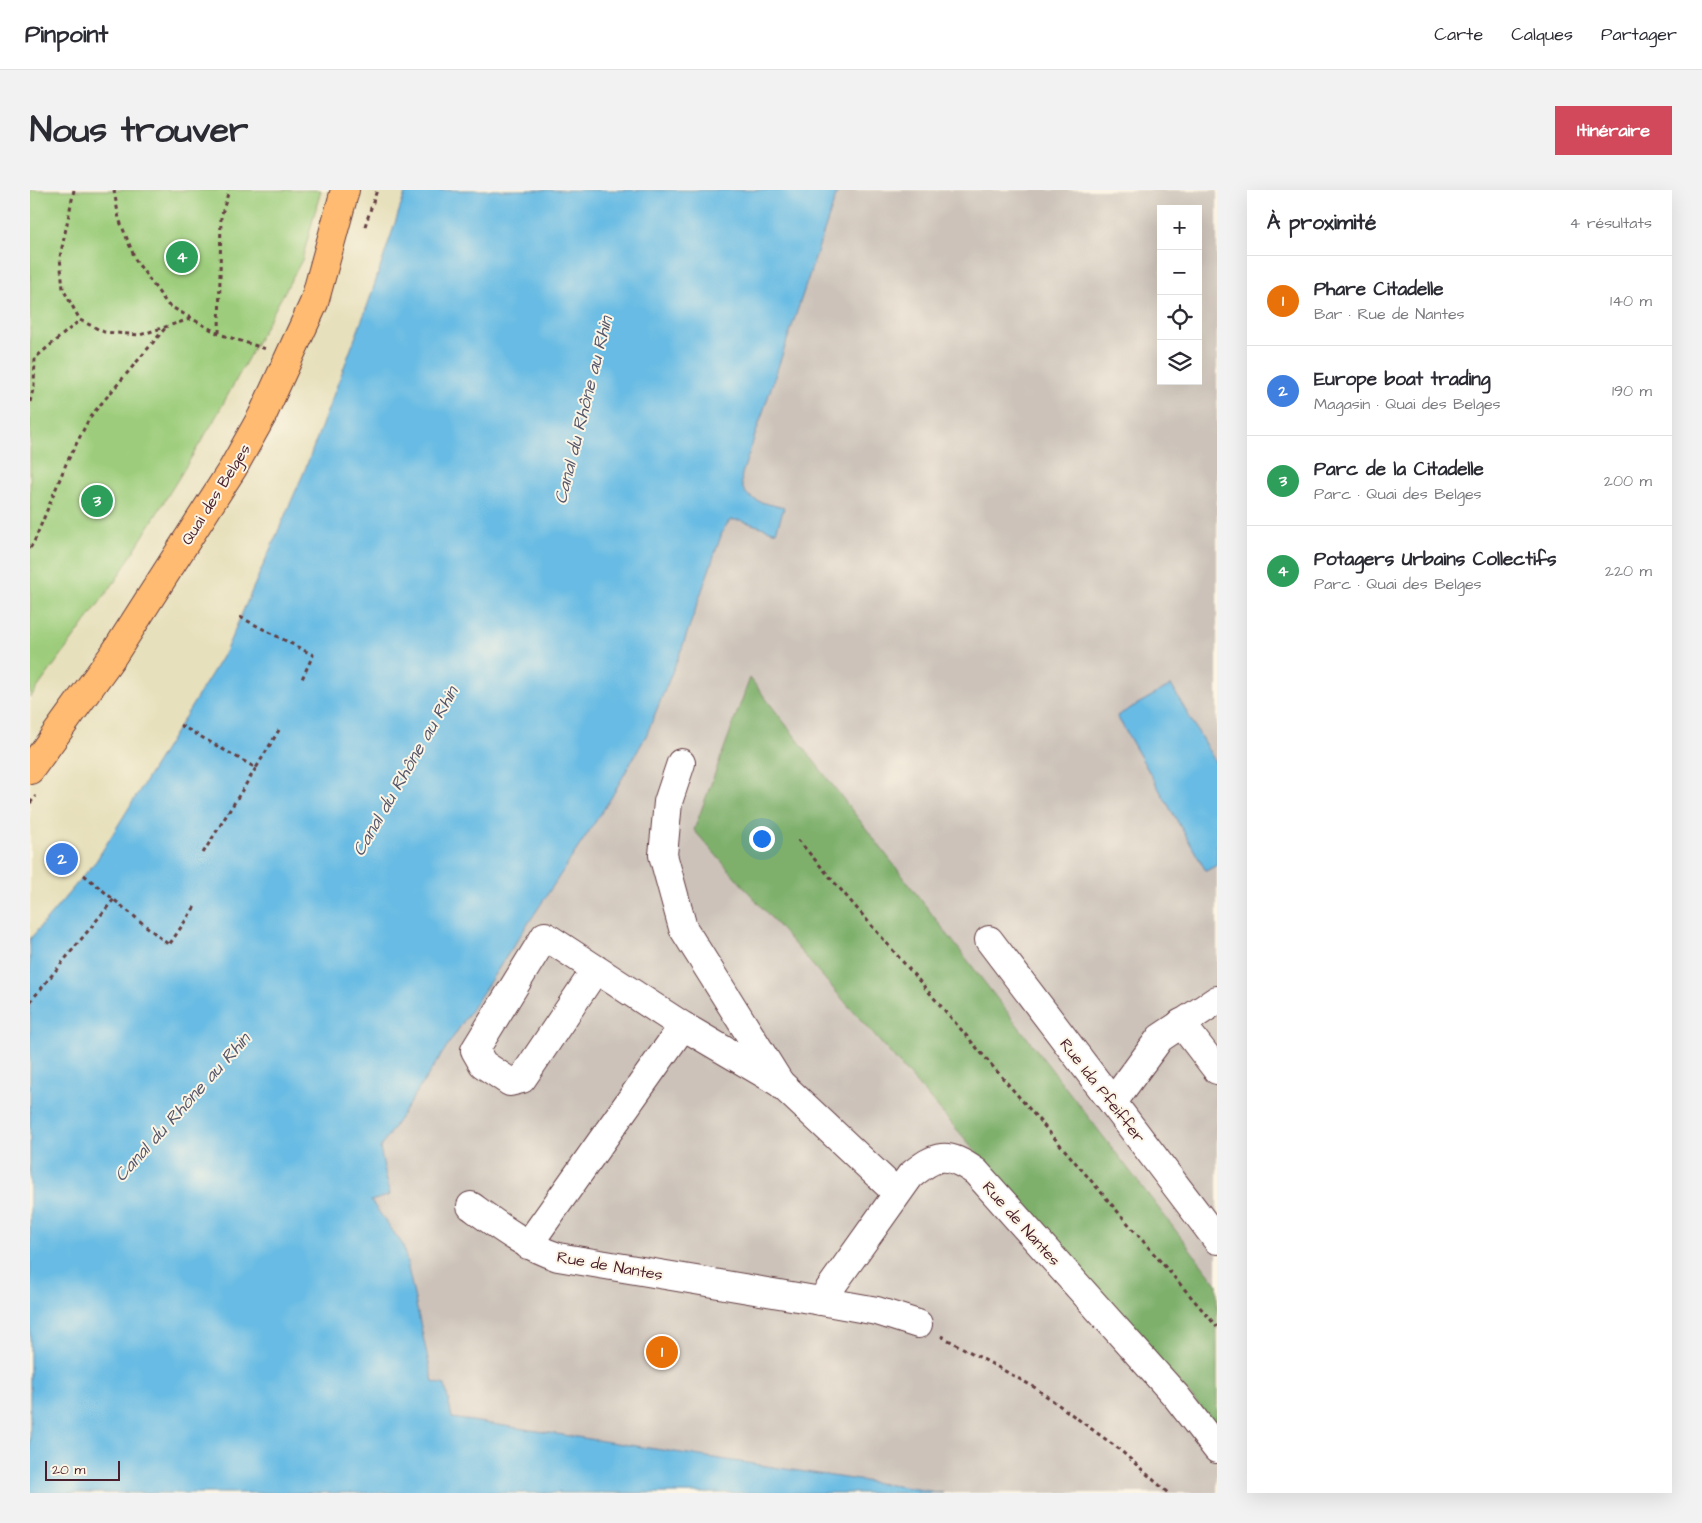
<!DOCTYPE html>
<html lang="fr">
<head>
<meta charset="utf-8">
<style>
	:root { --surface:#fff; --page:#f2f2f3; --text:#2b2b33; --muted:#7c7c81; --line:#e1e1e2; --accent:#d1495b }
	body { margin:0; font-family:"Architects Daughter",sans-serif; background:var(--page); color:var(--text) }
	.controls { position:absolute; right:15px; top:15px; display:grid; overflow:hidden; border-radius:0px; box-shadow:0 5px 20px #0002 }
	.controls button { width:45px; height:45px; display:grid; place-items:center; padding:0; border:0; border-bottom:1px solid var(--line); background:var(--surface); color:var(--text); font:25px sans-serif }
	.scale { position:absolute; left:15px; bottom:12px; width:75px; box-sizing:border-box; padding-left:5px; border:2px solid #4a1f2b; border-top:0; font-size:14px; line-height:18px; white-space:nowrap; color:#4a1f2b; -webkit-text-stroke:4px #fcf5e5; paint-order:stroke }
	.you { position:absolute; left:731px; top:648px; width:18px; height:18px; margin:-12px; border:4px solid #fff; border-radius:50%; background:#1a73e8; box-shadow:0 0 0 8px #1a73e833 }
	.badge { display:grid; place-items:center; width:32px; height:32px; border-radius:50%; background:var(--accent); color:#fff; font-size:16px; font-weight:700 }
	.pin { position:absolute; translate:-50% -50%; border:2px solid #fff; box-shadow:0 1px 5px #0006 }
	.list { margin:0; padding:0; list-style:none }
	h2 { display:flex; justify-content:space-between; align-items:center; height:65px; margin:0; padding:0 20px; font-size:21px }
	h2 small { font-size:16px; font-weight:400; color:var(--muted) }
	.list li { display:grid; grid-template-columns:32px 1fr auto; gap:15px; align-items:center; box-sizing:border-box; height:90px; padding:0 20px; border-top:1px solid var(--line) }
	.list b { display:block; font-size:19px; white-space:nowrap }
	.list p { margin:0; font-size:16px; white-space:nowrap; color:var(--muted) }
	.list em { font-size:16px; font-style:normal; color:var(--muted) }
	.icon { flex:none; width:28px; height:28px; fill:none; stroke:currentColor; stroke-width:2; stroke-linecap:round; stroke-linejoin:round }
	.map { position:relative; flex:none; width:1187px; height:1303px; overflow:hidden; border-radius:0px }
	header { display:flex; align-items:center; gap:30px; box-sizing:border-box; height:70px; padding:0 25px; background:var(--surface); border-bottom:1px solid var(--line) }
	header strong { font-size:24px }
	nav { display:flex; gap:28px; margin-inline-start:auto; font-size:18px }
	.intro { display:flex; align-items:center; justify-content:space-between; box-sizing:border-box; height:120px; padding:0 30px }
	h1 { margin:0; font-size:35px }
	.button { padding:12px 22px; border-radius:0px; background:var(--accent); color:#fff; font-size:18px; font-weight:700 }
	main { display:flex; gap:30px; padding:0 30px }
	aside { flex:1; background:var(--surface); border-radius:0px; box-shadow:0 5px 20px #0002 }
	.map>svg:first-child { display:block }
</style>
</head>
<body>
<header>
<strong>Pinpoint</strong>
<nav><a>Carte</a><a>Calques</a><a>Partager</a></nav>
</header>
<div class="intro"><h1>Nous trouver</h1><a class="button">Itinéraire</a></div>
<main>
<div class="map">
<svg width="1187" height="1303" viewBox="0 0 1187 1303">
	<rect width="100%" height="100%" fill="#fcf5e5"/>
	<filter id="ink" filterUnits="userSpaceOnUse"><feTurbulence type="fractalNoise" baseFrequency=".02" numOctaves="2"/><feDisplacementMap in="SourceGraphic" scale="10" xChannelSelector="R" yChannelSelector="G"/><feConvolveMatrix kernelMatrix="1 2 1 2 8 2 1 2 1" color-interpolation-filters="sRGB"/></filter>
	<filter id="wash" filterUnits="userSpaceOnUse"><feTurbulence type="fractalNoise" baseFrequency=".0096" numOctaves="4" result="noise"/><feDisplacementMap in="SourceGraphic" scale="20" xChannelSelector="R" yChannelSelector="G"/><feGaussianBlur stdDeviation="1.12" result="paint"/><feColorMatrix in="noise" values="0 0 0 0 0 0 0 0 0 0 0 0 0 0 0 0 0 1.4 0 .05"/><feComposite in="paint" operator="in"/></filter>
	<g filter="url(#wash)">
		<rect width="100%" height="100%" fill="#e7e0bc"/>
		<path fill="#ccc2b9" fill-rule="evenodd" d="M808,0H1187V1303H0L350,958L581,608ZM1131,19H1168V191H1131Z"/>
		<path fill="#9dcd7c" stroke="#747654" d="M0,0H291L272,70L183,232L86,390L0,508Z"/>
		<path fill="#7eb06c" stroke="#64684c" d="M720,488L1187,1094V1236L664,640Z"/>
		<g fill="#67bbe4" stroke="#586d88">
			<path d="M376,0H808L712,284C707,311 734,312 754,318L746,342L710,330H700L693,340L652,458L616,546L581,608L350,958L360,1005L341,1011L373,1055L403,1192L415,1195L422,1228L913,1303H0V749L66,671L195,462L274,282L338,114Z"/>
			<path d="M1141,495L1187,575V675L1176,681L1087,526Z"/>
		</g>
	</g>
	<g filter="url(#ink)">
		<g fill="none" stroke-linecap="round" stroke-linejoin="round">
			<defs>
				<g id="minor">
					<path d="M651,573L638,612L633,665L653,738L750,893"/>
					<path d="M959,750L1187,1050"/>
					<path d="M1151,833L1187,880"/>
					<path d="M653,836L750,893L867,1003"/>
					<path d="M1083,912L1130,848L1187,810"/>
					<path d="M441,1016C470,1037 495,1056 528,1067L791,1111L847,1121L888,1134"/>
					<path d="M498,1055L653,836L515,746L445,860L453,874L480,892L492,889L566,779"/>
					<path d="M791,1111L880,986C907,964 916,961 946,982L1146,1206L1187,1259"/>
				</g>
				<path id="major" d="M0,580L84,464L203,278L232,226L284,113L315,0"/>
			</defs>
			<use href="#minor" stroke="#623c41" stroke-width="30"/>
			<use href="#major" stroke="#623c41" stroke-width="30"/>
			<g stroke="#623c41" stroke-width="3" stroke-dasharray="4 4" stroke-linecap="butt">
				<path d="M44,0L30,67L33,99L50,130L74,142L110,145L163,128"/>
				<path d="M84,0L89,29L106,71L138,115L189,144L236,159"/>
				<path d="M335,36L347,0"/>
				<path d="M189,143L191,27L199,0"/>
				<path d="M0,212L4,195L5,168L50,130"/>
				<path d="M0,358L4,352L36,274L60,227L137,136"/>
				<path d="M210,427L283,465L272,489"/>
				<path d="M150,535L226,578L249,540"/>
				<path d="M0,613L6,606"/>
				<path d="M768,650L1187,1137"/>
				<path d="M173,663L226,578"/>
				<path d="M54,685L139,755L166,715"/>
				<path d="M0,812L84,709"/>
				<path d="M911,1146L1004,1197L1089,1259L1138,1303"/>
			</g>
			<use href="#minor" stroke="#fff" stroke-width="28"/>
			<use href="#major" stroke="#febb71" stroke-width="28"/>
		</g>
	</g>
	<g text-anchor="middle" stroke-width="4" stroke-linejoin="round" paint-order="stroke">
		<g font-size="16" fill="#4a1f2b" stroke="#fcf5e5">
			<text transform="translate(185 304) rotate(-58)" y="6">Quai des Belges</text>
			<text transform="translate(1073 900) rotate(52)" y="6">Rue Ida Pfeiffer</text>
			<text transform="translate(992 1033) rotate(48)" y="6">Rue de Nantes</text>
			<text transform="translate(580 1075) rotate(10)" y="6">Rue de Nantes</text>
		</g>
		<g font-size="18" font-style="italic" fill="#54566c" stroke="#fcf5e5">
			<text transform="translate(553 220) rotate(-76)" y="6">Canal du Rhône au Rhin</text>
			<text transform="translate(375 581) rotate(-60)" y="6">Canal du Rhône au Rhin</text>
			<text transform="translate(152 917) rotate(-48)" y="6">Canal du Rhône au Rhin</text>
		</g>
	</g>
</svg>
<div class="controls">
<button>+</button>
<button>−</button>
<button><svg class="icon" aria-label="locate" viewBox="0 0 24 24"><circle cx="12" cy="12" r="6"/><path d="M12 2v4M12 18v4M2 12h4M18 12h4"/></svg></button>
<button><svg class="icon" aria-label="layers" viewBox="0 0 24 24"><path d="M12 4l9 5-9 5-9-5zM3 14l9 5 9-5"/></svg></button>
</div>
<div class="scale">20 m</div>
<div class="you"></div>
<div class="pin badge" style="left:632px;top:1162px;background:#e8710a">1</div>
<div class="pin badge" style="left:32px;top:669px;background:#3f7fe0">2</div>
<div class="pin badge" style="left:67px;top:311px;background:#2e9e5b">3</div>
<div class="pin badge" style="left:152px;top:67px;background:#2e9e5b">4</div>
</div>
<aside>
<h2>À proximité<small>4 résultats</small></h2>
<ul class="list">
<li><span class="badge" style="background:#e8710a">1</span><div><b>Phare Citadelle</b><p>Bar · Rue de Nantes</p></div><em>140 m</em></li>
<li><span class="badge" style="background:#3f7fe0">2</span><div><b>Europe boat trading</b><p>Magasin · Quai des Belges</p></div><em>190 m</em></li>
<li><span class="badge" style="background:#2e9e5b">3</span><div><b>Parc de la Citadelle</b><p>Parc · Quai des Belges</p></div><em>200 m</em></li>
<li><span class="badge" style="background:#2e9e5b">4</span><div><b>Potagers Urbains Collectifs</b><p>Parc · Quai des Belges</p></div><em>220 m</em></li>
</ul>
</aside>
</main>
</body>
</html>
